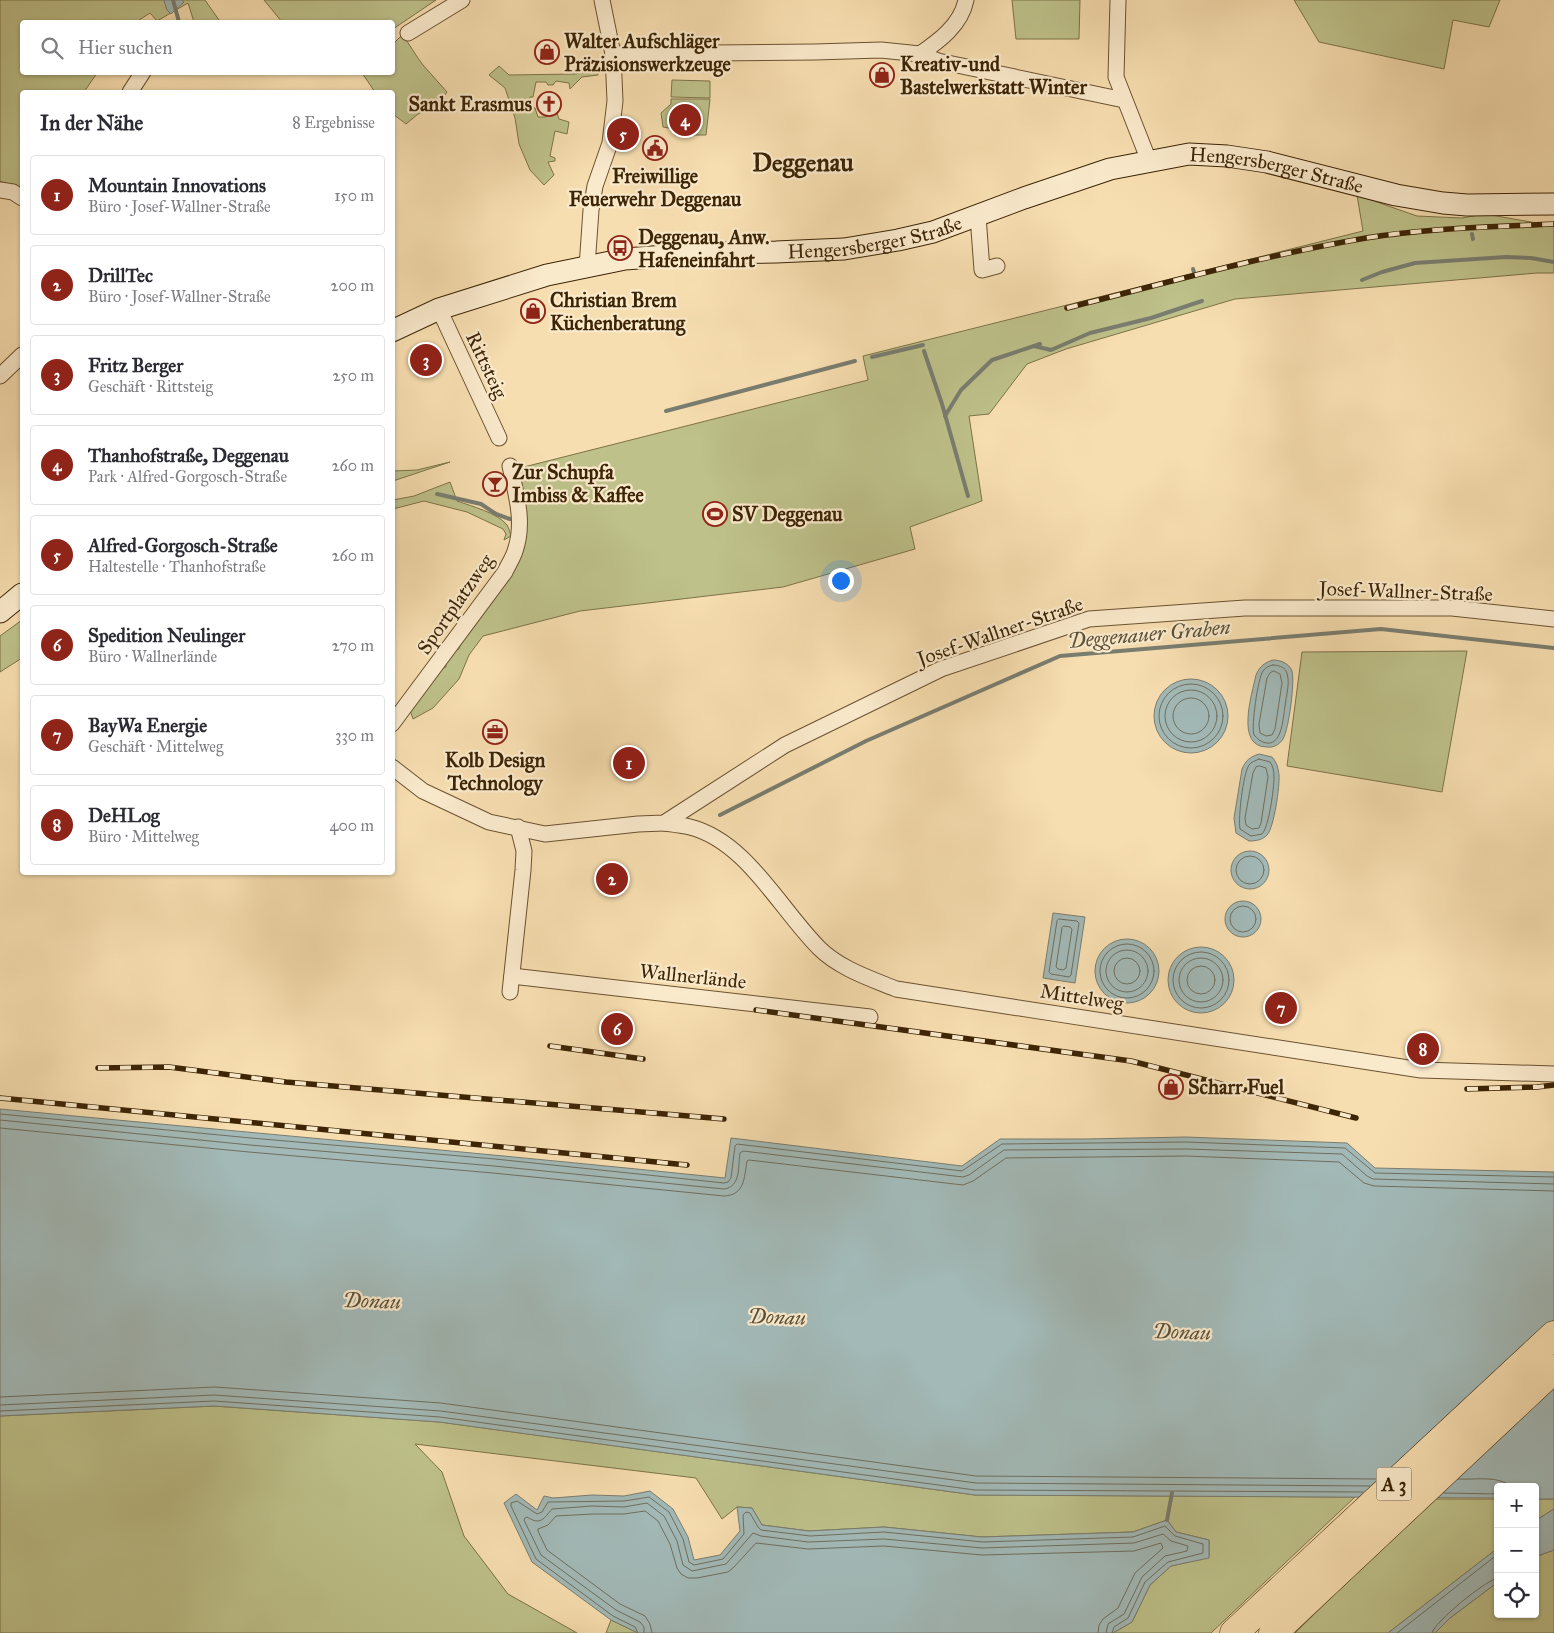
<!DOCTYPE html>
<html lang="de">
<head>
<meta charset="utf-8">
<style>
	:root { --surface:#fff; --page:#f2f2f3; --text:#2b2b33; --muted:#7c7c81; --line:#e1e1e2; --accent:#8f2418 }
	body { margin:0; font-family:"IM FELL Great Primer",serif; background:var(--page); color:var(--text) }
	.controls { position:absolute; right:15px; bottom:15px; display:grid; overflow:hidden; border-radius:5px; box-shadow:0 1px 4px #0004 }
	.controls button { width:45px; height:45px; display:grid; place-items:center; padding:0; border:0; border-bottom:1px solid var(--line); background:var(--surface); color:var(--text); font:25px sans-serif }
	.you { position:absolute; left:840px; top:580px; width:18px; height:18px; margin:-12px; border:4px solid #fff; border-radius:50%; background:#1a73e8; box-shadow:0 0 0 8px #1a73e833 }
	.badge { display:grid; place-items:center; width:32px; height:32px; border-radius:50%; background:var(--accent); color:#fff; font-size:16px; font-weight:700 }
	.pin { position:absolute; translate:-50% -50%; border:2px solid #fff; box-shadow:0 1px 5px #0006 }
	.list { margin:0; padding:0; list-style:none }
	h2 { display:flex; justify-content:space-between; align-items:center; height:65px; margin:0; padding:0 20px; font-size:21px }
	h2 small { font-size:16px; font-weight:400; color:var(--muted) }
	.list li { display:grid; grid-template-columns:32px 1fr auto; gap:15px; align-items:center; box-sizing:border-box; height:80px; margin:0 10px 10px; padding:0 10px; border:1px solid var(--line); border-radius:5px }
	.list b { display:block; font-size:19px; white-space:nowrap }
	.list p { margin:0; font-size:16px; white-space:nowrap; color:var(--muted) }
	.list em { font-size:16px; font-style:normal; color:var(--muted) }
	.icon { flex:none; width:28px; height:28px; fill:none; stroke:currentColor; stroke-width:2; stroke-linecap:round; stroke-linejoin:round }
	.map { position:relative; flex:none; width:1554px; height:1633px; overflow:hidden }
	.search { position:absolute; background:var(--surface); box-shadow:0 1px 4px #0004; left:20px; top:20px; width:375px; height:55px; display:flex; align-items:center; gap:12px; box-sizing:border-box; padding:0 18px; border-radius:5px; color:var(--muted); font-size:19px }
	.panel { position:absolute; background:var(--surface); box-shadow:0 1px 4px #0004; left:20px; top:90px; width:375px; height:785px; border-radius:5px }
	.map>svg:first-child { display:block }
</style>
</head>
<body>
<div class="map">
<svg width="1554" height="1633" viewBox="0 0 1554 1633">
	<rect width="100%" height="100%" fill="#f7deb0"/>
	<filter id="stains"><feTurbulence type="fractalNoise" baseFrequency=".004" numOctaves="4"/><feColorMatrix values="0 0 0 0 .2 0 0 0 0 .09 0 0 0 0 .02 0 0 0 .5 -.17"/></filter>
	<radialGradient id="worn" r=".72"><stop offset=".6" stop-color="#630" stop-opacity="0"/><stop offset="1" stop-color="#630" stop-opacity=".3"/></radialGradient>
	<g fill="#bec18a" stroke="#7d7248">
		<path d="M0,0H205L219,20L215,22H194L188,3L157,21L150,13L136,22H22V72L97,73L84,92H22V190L0,181Z"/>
		<path d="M264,0H436L393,29L392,22H282Z"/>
		<path d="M1012,0H1080L1079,39H1016Z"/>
		<path d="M1294,0H1500L1489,27L1453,20L1444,69L1319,42Z"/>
		<path d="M402,35C410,44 415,55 423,65C431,74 439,83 447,92L439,103L418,114L406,124L393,114L392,92H375L362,73L392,72L393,44Z"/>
		<path d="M584,62L599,66L598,75L582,77L570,89L569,83L556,81L553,85H548L546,82H536L533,97H530V106L535,108L538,117H546L547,113H557L559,119L569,122L567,134L555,131L550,156L555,158V161L548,162L554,175L544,185L530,170L519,144L515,118L505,88L489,75L499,66L509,75L576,74L583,71Z"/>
		<path d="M672,80L710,81V98L671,97Z"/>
		<path d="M671,99H710L706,135H675L674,129L663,127L661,113L671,104Z"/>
		<path d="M1357,195L1417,216L1462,218L1485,214L1554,226V273H1537L1235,299L1066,349L1027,364L989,414L969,416L982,501L910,527L915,549L783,587L580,611L483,636L469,655L459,679L433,708L413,719L410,710L427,686L434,680L437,671L446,667V662L450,652L459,649L462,639L469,634L457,624L516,550V469L868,380L863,356L1363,231Z"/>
		<path d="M450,462L393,481V471L417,470Z"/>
		<path d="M450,482L457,501C471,506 498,513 507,525C509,528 510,533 511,536L504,540L506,534L503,529L467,512L424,501L393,509V500L414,496Z"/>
		<path d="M22,620V658L0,672V636Z"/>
		<path d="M1467,651L1442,792L1287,766L1302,652Z"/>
		<path d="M214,1406L440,1422L975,1495L1355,1497L1211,1633H1113L1132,1622L1150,1585L1171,1566L1209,1557V1540L1176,1532L1167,1520L1133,1532L982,1537L884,1527L809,1531L762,1525L752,1508L737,1507L722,1519L696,1478L415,1444L442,1472L464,1536L508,1594L577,1633H0V1416Z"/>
		<path d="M1431,1499H1498V1548L1388,1633H1295Z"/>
		<path d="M1535,1499H1554V1509L1535,1521Z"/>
		<path d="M1554,1550V1633H1435L1450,1618L1498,1582V1614H1535V1557Z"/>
		<path d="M611,1620L638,1633H606Z"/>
	</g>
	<g fill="#a2b9b7" stroke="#797d70">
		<path d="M165,0H182L184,2L171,14L167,10L164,1Z"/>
		<path d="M1273,660C1280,660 1289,663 1292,671C1295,681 1289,729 1283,739C1280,744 1274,748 1267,747C1235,747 1252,694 1256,675C1260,666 1264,663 1273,660Z"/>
		<circle cx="1191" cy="716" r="37"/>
		<path d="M1259,754L1272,757C1277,763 1278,767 1279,775C1280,785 1274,828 1267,835C1263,840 1255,841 1249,841L1236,833L1234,818L1242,769C1246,760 1250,757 1259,754Z"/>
		<circle cx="1250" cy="870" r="19"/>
		<circle cx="1243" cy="919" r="18"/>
		<path d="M1053,913L1085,917L1075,983L1043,978Z"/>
		<circle cx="1127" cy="971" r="32"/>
		<circle cx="1201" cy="980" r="33"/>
		<path d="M0,1109C242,1132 484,1153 725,1178L731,1138L962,1166L1000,1139H1085L1186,1137L1347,1143L1375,1168L1554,1172V1499H1535V1487H1498V1498L975,1495L439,1422L214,1406L0,1416Z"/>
		<path d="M650,1491L673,1509L688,1537L694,1560L720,1555L740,1531L737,1507L752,1508L762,1525L809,1531L884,1527L982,1537L1133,1532L1167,1520L1176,1532L1209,1540V1558L1171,1566L1150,1585L1132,1622L1113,1633H638L611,1620L532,1562L504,1503L516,1494L537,1510L544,1496L553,1498L592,1495L624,1496Z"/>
		<path d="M1554,1509V1550L1535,1557V1521Z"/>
		<path d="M1498,1548V1582L1450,1618L1435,1633H1388Z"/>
	</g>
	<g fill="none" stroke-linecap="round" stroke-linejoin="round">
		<g stroke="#6f6e5e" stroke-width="1">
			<path d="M1273,665C1278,665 1284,667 1286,671C1291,681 1286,696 1285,706C1283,718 1282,754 1259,740C1258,739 1255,736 1254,735C1251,727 1258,677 1263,671C1266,667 1269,666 1273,665Z"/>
			<path d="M1274,671L1280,674L1282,683L1275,729L1272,735L1266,736L1260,733L1259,724L1267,678L1270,673Z"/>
			<circle cx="1191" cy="716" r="32"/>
			<circle cx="1191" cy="716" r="26"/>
			<circle cx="1191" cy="716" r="18"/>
			<path d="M1259,759L1270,762C1273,766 1274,771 1274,777C1274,788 1269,827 1262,834L1251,836L1240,829C1238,818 1243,774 1249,765C1251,762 1255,761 1259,759Z"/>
			<path d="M1260,766L1266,768L1268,777L1261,823L1259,828L1252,829L1246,825L1245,818L1253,773L1256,767Z"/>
			<circle cx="1250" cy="870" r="14"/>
			<circle cx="1243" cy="919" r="13"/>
			<path d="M1059,919L1077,921L1079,923L1071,975L1069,977L1051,974L1049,972L1057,921Z"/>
			<path d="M1064,926L1070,927L1072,929L1066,968L1063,970L1058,969L1056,967L1062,928Z"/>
			<circle cx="1127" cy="971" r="27"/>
			<circle cx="1127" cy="971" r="21"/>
			<circle cx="1201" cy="980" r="28"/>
			<circle cx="1127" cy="971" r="13"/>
			<circle cx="1201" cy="980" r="22"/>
			<circle cx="1201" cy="980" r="14"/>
			<path d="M0,1114L251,1138L495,1159L724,1183L728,1182L731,1178L735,1146L737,1144L962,1171L1002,1144L1186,1142L1345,1148L1375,1173L1554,1177"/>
			<path d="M0,1120L250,1145L494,1166L724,1189C741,1187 738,1166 740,1153L743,1151L963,1177L969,1175L1004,1150L1186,1149L1342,1154L1367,1176L1373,1179L1554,1184"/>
			<path d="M0,1128L249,1152L493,1173L724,1196C745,1195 744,1178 747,1161L749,1160L963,1185L973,1181L1006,1158L1186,1156L1339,1162L1364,1183L1374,1186L1554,1191"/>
			<path d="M0,1397L215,1387L441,1403L976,1476L1378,1479"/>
			<path d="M0,1405L214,1395L441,1411L976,1483L1370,1486"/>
			<path d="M0,1411L214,1401L440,1417L975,1490L1363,1492"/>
			<path d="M1458,1479C1475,1480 1499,1475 1512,1487"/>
			<path d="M1444,1493L1498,1494"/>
			<path d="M638,1633L635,1627L613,1616L536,1559L511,1506V1503L517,1501L537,1514L542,1512L548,1502L624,1501L649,1497L669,1512L683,1539L689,1562L694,1565L723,1559L744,1534L743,1515L746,1512L750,1513L758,1527L761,1530L810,1536L884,1532L983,1542L1133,1537L1165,1526L1175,1536L1203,1544V1553L1168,1562L1145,1582L1128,1618L1114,1627L1112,1633"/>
			<path d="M644,1633V1627L640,1622L616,1610L541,1555L524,1520L525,1518L527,1517C541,1526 544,1518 552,1509L592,1506L624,1507L647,1503L664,1516L677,1541L683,1565L692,1571L726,1564L753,1533L761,1536L808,1542L884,1539L982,1548L1134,1543L1163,1534L1171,1541L1188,1546L1187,1551L1165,1556L1142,1577L1124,1614L1108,1624L1106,1633"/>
			<path d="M652,1633L650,1624L645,1616L620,1604L547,1550L538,1531V1529L548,1525L556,1516L593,1514H624L645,1511L658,1521L670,1544L677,1568L681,1574L688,1578H697L728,1572L734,1567L756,1543L808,1549L884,1546L982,1555L1134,1551L1161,1543L1163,1548L1135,1573L1118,1608L1103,1619L1099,1625L1098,1633"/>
			<path d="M1397,1633L1498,1554"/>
			<path d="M1432,1633C1433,1623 1487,1579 1498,1578"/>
		</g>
		<g stroke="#797d70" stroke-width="4">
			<path d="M173,0L179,22"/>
			<path d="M1472,234L1473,239"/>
			<path d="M1193,269L1194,272"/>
			<path d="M1362,280L1382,272L1415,263L1506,257L1531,258L1554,262"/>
			<path d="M1034,346L1051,350L1090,333L1151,318L1202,301"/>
			<path d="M924,351L942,404L968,496"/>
			<path d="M872,357L923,345"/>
			<path d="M666,411L855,361"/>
			<path d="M945,416L961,390L992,360L1040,344"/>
			<path d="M437,494L481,504L496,514L510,519"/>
			<path d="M720,815L866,741L1060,656L1381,629L1554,648"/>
			<path d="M1167,1520L1172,1493"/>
		</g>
		<defs>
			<g id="street">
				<path d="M1118,0L1116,77L1149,161"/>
				<path d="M408,33L462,0"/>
				<path d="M613,54L815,52L881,50L920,54L938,61L1124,100"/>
				<path d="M920,54C939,41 961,25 966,0"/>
				<path d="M130,92L143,72"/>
				<path d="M0,190L13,192L22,198"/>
				<path d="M978,216L982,270L997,266"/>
				<path d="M587,267L591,210L595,186L610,143L615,101L613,54L602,0"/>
				<path d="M439,309L499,438"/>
				<path d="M0,376L22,355"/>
				<path d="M392,724L505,572C508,565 513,558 515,551C525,523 516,494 510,466"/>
				<path d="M392,767L423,791L489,822L545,834L638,824L664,823L785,745L941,669L1089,619L1245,608H1452L1554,619"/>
				<path d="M664,823C672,824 682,825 690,827C746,841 780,909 819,948C839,968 869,978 896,989L1421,1070L1554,1074"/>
				<path d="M512,976L870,1017"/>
				<path d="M510,992L523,870L524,851L518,827"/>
			</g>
			<g id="secondary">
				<path id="s1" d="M392,331L439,309L547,275L625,259L706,253L776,252L844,249L898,240L933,232L1024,198L1110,169L1189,154L1227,156L1267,162L1396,195L1443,203L1467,205L1554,204"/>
				<path d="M0,612L22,594"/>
			</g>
			<g id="highway">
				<path d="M1234,1633L1554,1335"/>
				<path d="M1273,1633L1554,1369"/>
			</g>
		</defs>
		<use href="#street" stroke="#6b5230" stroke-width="17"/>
		<use href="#secondary" stroke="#3c2405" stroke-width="23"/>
		<use href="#highway" stroke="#3c2405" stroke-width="29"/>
		<use href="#street" stroke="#faeacc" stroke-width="15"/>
		<use href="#secondary" stroke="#faeacc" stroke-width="21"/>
		<use href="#highway" stroke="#f7deb0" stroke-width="28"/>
		<defs>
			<g id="rail">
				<path d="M1067,308C1166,283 1265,255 1366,238C1428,228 1491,227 1554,224"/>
				<path d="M756,1010L1131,1061L1356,1118"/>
				<path d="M550,1046L643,1059"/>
				<path d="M98,1068L169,1067L286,1082L724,1119"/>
				<path d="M1467,1089L1537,1087L1554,1085"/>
				<path d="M0,1098L687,1165"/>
			</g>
		</defs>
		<use href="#rail" stroke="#3c2405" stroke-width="5.5"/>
		<use href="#rail" stroke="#faeacc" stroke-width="4" stroke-dasharray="11" stroke-linecap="butt"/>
	</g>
	<defs>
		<symbol id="shop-ring" viewBox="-11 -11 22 22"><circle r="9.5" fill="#faeacc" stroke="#8f2418" stroke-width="1.5"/><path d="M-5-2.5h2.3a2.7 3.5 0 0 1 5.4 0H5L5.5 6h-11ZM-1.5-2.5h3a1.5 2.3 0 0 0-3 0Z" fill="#8f2418"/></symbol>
		<symbol id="church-ring" viewBox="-11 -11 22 22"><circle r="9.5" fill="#faeacc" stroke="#8f2418" stroke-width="1.5"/><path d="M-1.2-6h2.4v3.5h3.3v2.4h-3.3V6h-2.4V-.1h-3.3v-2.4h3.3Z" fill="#8f2418"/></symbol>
		<symbol id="civic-ring" viewBox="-11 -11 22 22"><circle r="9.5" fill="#faeacc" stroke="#8f2418" stroke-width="1.5"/><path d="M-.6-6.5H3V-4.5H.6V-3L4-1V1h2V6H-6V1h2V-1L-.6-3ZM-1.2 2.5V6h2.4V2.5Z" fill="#8f2418"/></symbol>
		<symbol id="bus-ring" viewBox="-11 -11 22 22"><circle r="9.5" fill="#faeacc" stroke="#8f2418" stroke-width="1.5"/><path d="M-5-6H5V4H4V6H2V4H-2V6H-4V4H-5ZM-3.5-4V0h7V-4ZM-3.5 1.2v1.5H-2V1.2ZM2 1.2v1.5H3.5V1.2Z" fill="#8f2418"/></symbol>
		<symbol id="bar-ring" viewBox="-11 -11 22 22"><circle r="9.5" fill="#faeacc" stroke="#8f2418" stroke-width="1.5"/><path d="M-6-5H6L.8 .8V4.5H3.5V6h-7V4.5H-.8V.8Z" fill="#8f2418"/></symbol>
		<symbol id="stadium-ring" viewBox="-11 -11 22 22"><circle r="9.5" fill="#faeacc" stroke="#8f2418" stroke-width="1.5"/><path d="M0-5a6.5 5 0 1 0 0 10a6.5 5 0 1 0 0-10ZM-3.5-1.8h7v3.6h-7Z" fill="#8f2418"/></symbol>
		<symbol id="office-ring" viewBox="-11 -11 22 22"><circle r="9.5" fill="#faeacc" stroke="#8f2418" stroke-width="1.5"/><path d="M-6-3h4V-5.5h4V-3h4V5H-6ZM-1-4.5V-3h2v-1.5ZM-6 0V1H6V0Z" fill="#8f2418"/></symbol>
	</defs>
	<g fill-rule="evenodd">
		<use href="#shop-ring" x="533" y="38" width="28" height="28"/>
		<use href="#shop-ring" x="868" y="61" width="28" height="28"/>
		<use href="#church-ring" x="535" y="90" width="28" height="28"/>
		<use href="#civic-ring" x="641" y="134" width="28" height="28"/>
		<use href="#bus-ring" x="606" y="234" width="28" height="28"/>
		<use href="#shop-ring" x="519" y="297" width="28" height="28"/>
		<use href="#bar-ring" x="481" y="470" width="28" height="28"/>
		<use href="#stadium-ring" x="701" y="500" width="28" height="28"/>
		<use href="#office-ring" x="481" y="718" width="28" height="28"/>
		<use href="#shop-ring" x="1157" y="1073" width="28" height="28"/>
	</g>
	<g text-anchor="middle" stroke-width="4.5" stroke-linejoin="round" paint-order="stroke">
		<rect fill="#faeacc" stroke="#755f41" stroke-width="1" x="1376.5" y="1467.5" width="35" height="33" rx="4"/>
		<g font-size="19" font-weight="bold" fill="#3c2405">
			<text x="1394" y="1491">A 3</text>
		</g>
		<g font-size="20" font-weight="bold" fill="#3c2405" stroke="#faeacc" text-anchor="start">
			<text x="564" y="48">Walter Aufschläger<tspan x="564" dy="23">Präzisionswerkzeuge</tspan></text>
			<text x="900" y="71">Kreativ-und<tspan x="900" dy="23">Bastelwerkstatt Winter</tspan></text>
			<text x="532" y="111" text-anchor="end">Sankt Erasmus</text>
			<text x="655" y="183" text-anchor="middle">Freiwillige<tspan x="655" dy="23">Feuerwehr Deggenau</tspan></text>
			<text x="638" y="244">Deggenau, Anw.<tspan x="638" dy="23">Hafeneinfahrt</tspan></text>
			<text x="550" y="307">Christian Brem<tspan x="550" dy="23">Küchenberatung</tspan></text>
			<text x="512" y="479">Zur Schupfa<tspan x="512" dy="23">Imbiss &amp; Kaffee</tspan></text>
			<text x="732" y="521">SV Deggenau</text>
			<text x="495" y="767" text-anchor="middle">Kolb Design<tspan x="495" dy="23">Technology</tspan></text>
			<text x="1188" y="1094">Scharr Fuel</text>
		</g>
		<g font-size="20" fill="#3c2405" stroke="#faeacc">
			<text dy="7" stroke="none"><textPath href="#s1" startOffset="912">Hengersberger Straße</textPath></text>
			<text dy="7" stroke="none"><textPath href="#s1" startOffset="496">Hengersberger Straße</textPath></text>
			<text transform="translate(487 365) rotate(65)" y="7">Rittsteig</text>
			<text transform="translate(1406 591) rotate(2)" y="7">Josef-Wallner-Straße</text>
			<text transform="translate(455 604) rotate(-55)" y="7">Sportplatzweg</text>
			<text transform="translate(1000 631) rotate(-19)" y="7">Josef-Wallner-Straße</text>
			<text transform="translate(693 976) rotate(6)" y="7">Wallnerlände</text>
			<text transform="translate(1082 997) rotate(9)" y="7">Mittelweg</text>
		</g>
		<g font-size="21" font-style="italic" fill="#5b513a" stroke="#faeacc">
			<text transform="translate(1149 634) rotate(-5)" y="7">Deggenauer Graben</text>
			<text transform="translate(372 1301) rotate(2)" y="7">Donau</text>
			<text transform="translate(777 1317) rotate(2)" y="7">Donau</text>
			<text transform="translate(1182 1332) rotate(2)" y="7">Donau</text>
		</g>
		<g font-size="25" font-weight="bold" fill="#3c2405" stroke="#faeacc">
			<text x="803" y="171">Deggenau</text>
		</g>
	</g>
	<rect width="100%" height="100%" filter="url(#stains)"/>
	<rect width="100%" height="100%" fill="url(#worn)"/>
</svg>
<div class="controls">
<button>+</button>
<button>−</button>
<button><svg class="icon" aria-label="locate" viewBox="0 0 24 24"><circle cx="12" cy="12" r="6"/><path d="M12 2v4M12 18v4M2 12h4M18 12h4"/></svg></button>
</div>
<div class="you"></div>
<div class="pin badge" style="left:629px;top:763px">1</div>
<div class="pin badge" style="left:612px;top:879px">2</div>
<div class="pin badge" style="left:426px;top:360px">3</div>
<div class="pin badge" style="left:685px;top:120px">4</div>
<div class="pin badge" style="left:623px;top:134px">5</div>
<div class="pin badge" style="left:617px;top:1029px">6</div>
<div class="pin badge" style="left:1281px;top:1008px">7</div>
<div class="pin badge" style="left:1423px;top:1049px">8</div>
<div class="search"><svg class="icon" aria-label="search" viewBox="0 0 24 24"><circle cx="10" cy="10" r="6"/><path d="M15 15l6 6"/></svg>Hier suchen</div>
<section class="panel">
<h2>In der Nähe<small>8 Ergebnisse</small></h2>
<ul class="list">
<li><span class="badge">1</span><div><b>Mountain Innovations</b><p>Büro · Josef-Wallner-Straße</p></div><em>150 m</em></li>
<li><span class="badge">2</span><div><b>DrillTec</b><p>Büro · Josef-Wallner-Straße</p></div><em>200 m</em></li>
<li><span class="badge">3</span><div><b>Fritz Berger</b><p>Geschäft · Rittsteig</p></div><em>250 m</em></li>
<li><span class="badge">4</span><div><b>Thanhofstraße, Deggenau</b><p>Park · Alfred-Gorgosch-Straße</p></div><em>260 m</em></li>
<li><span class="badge">5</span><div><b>Alfred-Gorgosch-Straße</b><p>Haltestelle · Thanhofstraße</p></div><em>260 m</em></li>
<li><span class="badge">6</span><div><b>Spedition Neulinger</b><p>Büro · Wallnerlände</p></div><em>270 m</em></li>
<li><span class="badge">7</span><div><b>BayWa Energie</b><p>Geschäft · Mittelweg</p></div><em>330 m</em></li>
<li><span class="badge">8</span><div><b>DeHLog</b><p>Büro · Mittelweg</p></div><em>400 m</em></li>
</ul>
</section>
</div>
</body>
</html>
